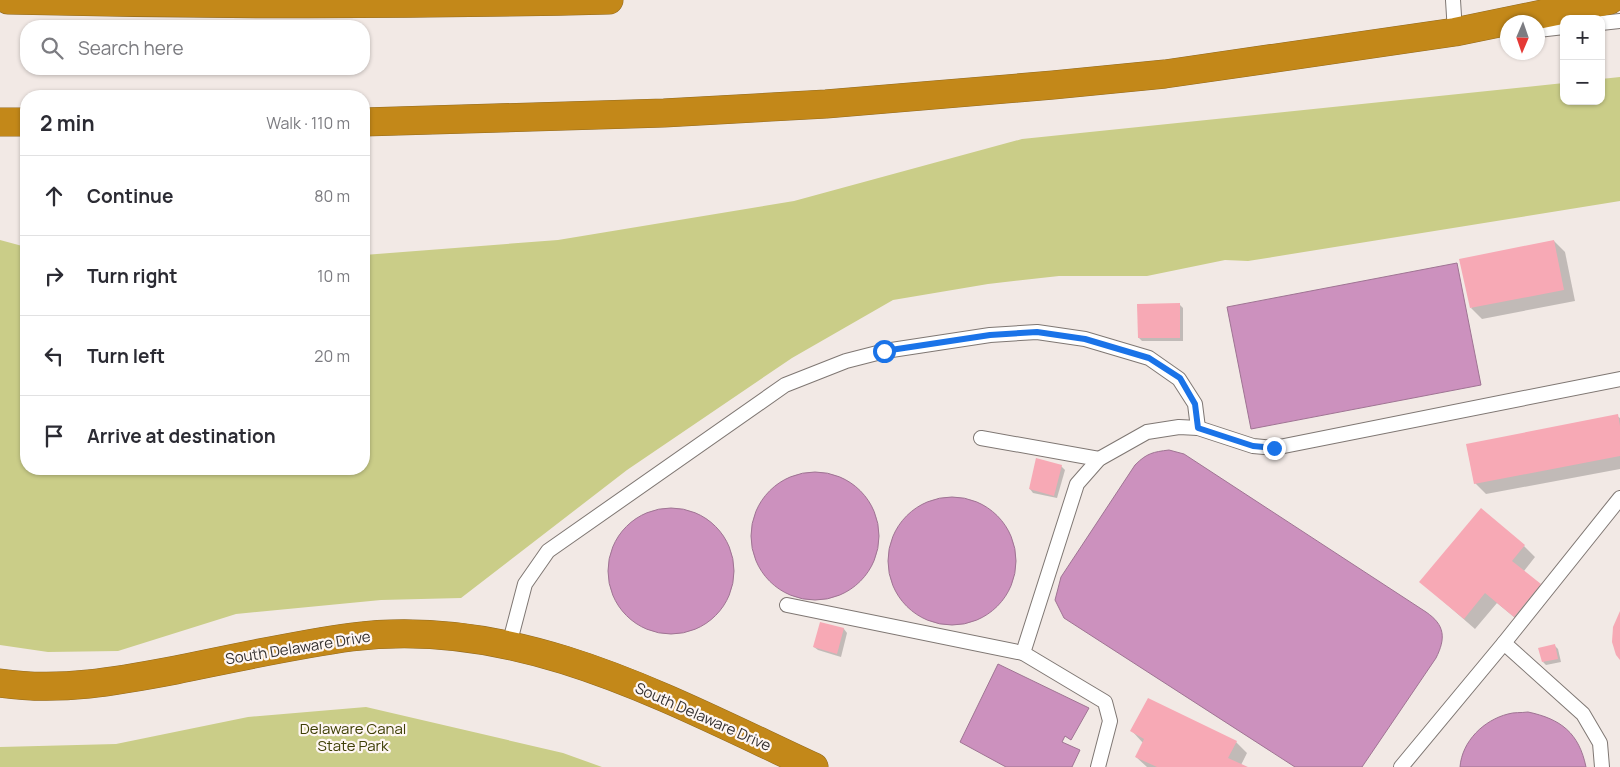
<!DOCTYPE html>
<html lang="en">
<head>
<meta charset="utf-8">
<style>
	:root { --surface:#fff; --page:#f2f2f3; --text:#2b2b33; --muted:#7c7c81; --line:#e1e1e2 }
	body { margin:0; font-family:Manrope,sans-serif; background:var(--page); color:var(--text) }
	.controls { position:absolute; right:15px; top:15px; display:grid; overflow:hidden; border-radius:10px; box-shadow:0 1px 4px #0004 }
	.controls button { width:45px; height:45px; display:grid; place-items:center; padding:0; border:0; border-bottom:1px solid var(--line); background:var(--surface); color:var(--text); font:25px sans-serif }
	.compass { position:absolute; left:1500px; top:15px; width:45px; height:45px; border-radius:50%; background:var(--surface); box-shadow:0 1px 4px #0004; rotate:182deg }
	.stop { position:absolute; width:15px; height:15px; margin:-11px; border:4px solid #1a73e8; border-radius:50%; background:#fff }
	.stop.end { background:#1a73e8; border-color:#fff; box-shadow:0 1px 5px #0008 }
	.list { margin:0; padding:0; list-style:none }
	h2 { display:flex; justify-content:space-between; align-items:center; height:65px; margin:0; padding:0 20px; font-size:21px }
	h2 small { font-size:16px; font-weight:400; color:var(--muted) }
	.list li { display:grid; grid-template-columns:32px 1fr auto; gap:15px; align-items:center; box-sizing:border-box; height:80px; padding:0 20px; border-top:1px solid var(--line) }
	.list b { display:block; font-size:19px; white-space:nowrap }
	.list em { font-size:16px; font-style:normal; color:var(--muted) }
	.icon { flex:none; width:28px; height:28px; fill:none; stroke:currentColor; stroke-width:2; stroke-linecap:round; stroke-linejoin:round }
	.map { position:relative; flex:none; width:1620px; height:767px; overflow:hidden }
	.search { position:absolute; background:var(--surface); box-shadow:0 1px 4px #0004; left:20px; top:20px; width:350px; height:55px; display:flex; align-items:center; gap:12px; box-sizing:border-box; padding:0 18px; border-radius:20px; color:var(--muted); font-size:19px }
	.panel { position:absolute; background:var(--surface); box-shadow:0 1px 4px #0004; left:20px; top:90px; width:350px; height:385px; border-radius:20px }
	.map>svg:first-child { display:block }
</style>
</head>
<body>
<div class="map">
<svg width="1620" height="767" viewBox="0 0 1620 767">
	<rect width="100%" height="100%" fill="#f2e9e5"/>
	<g fill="#cacd88">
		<path d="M1620,77V201L1248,261L1225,260L1147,276H1059L988,284L893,300L792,358L627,470L461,598L381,600L236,614L118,651L48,652L0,645V240L26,247V469H364V255L558,240L794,201L1022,139L1564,83V101H1601V79Z"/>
		<path d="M366,707L563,753L602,767H0V747L116,744L248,717Z"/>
	</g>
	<g fill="#cc91be" stroke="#9f7493">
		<path d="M1457,263L1481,385L1251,429L1227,307Z"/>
		<path d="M1169,450L1184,454L1426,612C1445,625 1446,638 1436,658L1362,767H1295L1064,618L1055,600L1061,577L1135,465C1147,453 1153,452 1169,450Z"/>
		<circle cx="815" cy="536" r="64"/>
		<circle cx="952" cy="561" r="64"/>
		<circle cx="671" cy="571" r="63"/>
		<path d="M998,664L1089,708L1071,740L1065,736L1062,742L1080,750L1072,767H1006L960,742Z"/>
		<path d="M1528,712C1561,719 1579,733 1586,767H1460C1462,741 1484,720 1508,714C1514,712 1521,713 1528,712Z"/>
	</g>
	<g fill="#0003">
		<path d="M1554,241L1565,252L1575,301L1482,319L1471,308Z"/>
		<path d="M1179,304L1183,308V341H1142L1139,338Z"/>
		<path d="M1617,416L1620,418V469L1486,494L1475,483Z"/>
		<path d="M1061,466L1065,470L1057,498L1033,493L1030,489Z"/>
		<path d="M1524,546L1535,557L1524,571L1551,596L1526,627L1497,603L1475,629L1421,582Z"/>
		<path d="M821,623L844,629L847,633L841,657L818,650L814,647Z"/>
		<path d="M1555,646L1558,649L1561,662L1546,665L1543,662Z"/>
		<path d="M1132,731L1236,742L1247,753L1241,765L1245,767H1147L1136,757L1143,743Z"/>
	</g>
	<g fill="#f7a9b5">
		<path d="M1554,240L1564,290L1470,308L1459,259Z"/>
		<path d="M1180,303V338H1138L1137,304Z"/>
		<path d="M1618,414L1620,426V456L1474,484L1466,444Z"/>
		<path d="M1036,458L1062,465L1054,496L1029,489Z"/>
		<path d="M1481,508L1525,545L1512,561L1541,584L1514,617L1485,593L1464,619L1419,582Z"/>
		<path d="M1620,611V660L1616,655L1612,642L1613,627Z"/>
		<path d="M820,622L844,628L837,654L813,647Z"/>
		<path d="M1555,644L1558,659L1542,662L1538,648Z"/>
		<path d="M1148,698L1237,741L1228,758L1248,767H1157L1135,757L1144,739L1130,731Z"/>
	</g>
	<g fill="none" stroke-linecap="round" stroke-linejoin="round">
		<defs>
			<g id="lane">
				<path d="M1453,0L1455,32"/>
				<path d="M1601,23L1620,21"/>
				<path d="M1538,30L1564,27"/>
				<path d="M981,438L1099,459"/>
				<path d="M787,605L1023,653"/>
				<path d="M1504,643L1583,714L1600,743L1602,767"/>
				<path d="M509,645L525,584L548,551L785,385L846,361L885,351L990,335L1037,332L1085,339L1149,358L1179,379L1195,404L1198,428"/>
				<path d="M1098,767L1110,721L1105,702L1023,653L1077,484L1099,459L1147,432L1179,427L1198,428L1253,446L1274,448L1620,379"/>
				<path d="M1401,767L1504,643L1620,498"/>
			</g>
			<g id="highway">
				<path d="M8,0C208,5 408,5 609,0"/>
				<path d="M0,122H26"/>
				<path d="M364,122L664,113L826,104L1053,85L1165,74L1455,32L1610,0"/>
				<path d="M0,683C60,692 118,681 176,670C235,658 293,645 352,637C519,616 667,699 814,767"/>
			</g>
		</defs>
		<use href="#lane" stroke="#7f7773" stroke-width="16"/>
		<use href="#highway" stroke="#916a21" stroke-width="29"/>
		<use href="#lane" stroke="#fff" stroke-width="14"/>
		<use href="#highway" stroke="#c38819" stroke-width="28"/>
	</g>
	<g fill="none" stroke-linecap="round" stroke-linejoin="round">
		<path stroke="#1a73e8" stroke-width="6" d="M884,351L990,335L1037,332L1085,339L1149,358L1180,378L1195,404L1198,428L1253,446L1274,448"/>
	</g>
	<g text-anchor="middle" stroke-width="4.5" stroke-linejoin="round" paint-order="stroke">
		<g font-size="15" fill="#353130" stroke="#fef6f3">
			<text transform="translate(298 648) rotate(-9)" y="5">South Delaware Drive</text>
			<text transform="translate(703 717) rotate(24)" y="5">South Delaware Drive</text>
		</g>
		<g font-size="15" fill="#3e3f05" stroke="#fef6f3">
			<text x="353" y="734">Delaware Canal<tspan x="353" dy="17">State Park</tspan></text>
		</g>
	</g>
</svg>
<div class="controls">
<button>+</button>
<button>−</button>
</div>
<svg class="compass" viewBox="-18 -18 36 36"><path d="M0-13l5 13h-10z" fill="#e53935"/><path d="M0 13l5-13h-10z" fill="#7c7c81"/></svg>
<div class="stop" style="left:884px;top:351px"></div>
<div class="stop end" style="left:1274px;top:448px"></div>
<div class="search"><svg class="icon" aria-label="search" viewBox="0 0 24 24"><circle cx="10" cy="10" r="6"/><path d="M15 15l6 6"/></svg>Search here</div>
<section class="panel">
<h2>2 min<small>Walk · 110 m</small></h2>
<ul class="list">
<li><svg class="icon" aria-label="ahead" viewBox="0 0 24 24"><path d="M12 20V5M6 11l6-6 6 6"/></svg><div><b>Continue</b></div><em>80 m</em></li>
<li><svg class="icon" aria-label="right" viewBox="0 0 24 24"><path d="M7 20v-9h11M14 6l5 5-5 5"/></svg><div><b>Turn right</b></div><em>10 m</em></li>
<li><svg class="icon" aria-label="left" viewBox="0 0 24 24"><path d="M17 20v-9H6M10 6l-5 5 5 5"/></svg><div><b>Turn left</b></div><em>20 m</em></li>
<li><svg class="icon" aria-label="arrive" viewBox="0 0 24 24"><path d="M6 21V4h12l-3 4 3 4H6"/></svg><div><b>Arrive at destination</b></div></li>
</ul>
</section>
</div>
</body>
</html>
